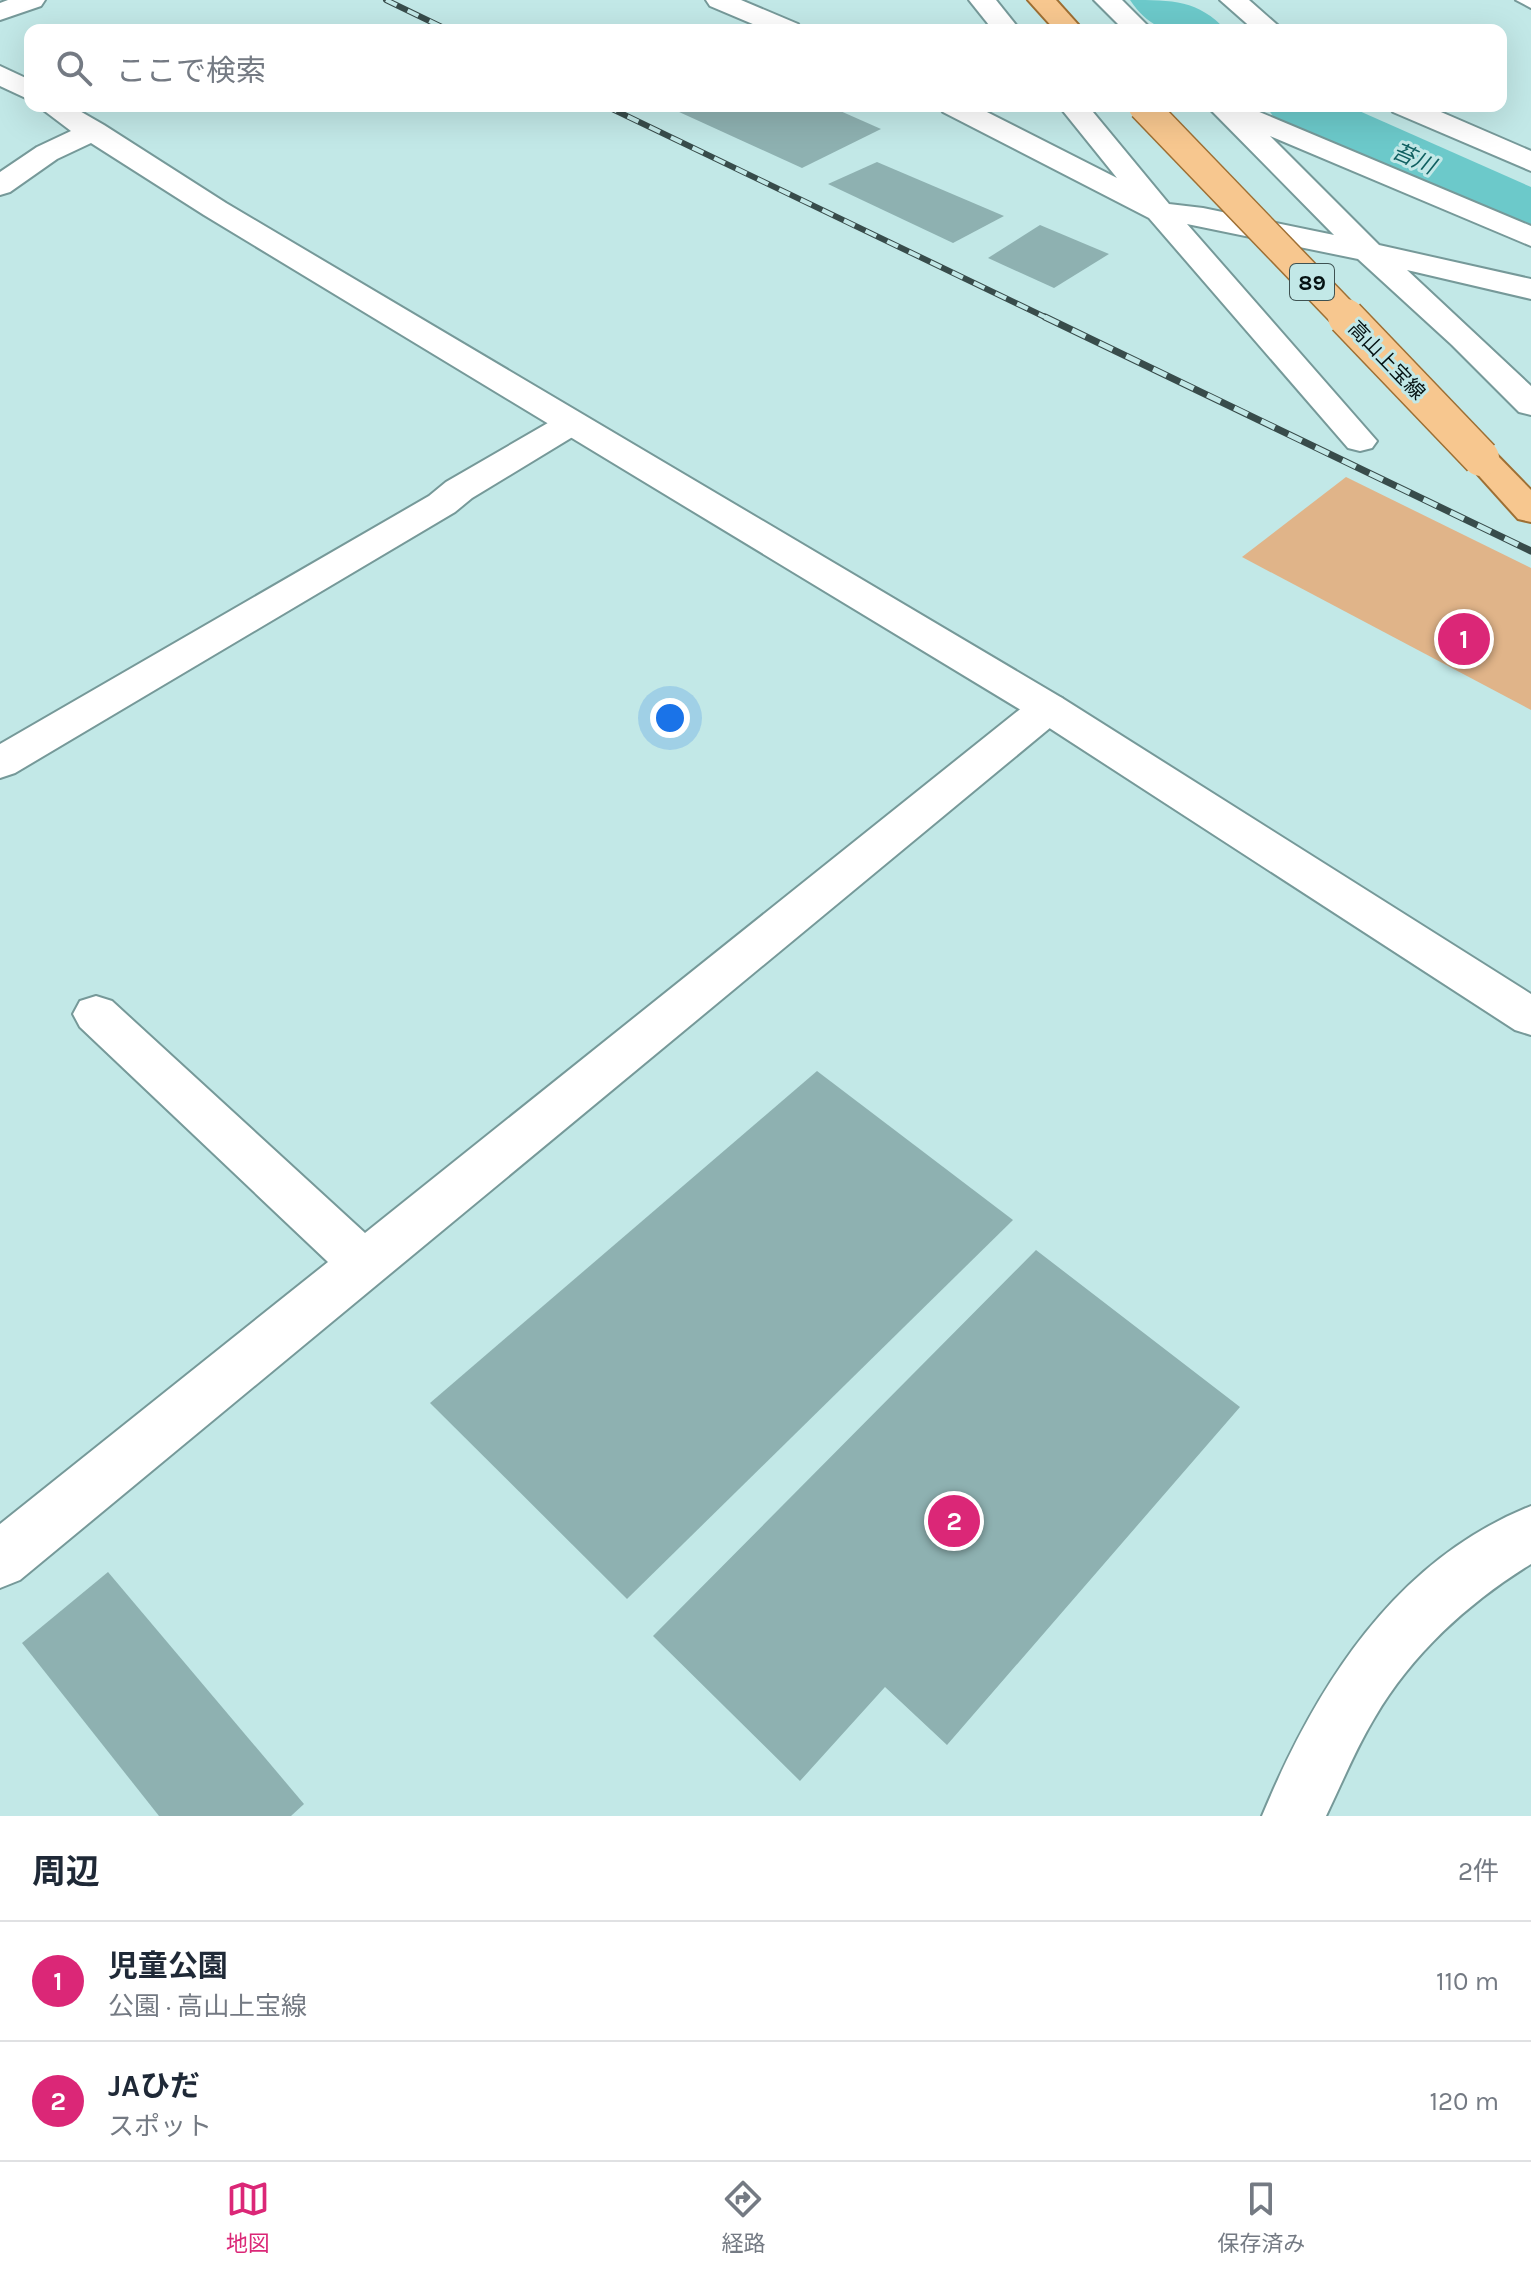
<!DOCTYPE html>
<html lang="ja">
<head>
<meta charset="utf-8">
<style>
	:root { --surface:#fff; --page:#f2f2f3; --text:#1f2937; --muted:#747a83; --line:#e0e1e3; --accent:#db2777 }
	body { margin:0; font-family:Karla,"Noto Sans JP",sans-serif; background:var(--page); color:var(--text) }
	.you { position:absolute; left:670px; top:718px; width:28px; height:28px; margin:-20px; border:6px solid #fff; border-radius:50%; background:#1a73e8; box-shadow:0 0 0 12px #1a73e833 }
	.badge { display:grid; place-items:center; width:52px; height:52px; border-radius:50%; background:var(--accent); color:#fff; font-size:26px; font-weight:700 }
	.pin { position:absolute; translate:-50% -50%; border:4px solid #fff; box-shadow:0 2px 8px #0006 }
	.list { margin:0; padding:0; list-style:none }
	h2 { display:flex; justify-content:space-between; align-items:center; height:104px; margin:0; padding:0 32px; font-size:34px }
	h2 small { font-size:26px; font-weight:400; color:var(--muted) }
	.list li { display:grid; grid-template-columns:52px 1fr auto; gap:24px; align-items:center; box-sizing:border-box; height:120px; padding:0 32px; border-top:2px solid var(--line) }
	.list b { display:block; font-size:30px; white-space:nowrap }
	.list p { margin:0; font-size:26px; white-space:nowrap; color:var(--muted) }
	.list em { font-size:26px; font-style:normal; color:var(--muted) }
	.icon { flex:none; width:44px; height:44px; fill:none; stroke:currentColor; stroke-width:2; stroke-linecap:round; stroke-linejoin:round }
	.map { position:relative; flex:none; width:1531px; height:1816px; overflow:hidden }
	.search { position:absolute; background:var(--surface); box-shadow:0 8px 32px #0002; left:24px; right:24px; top:24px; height:88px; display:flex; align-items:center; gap:20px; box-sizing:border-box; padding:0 28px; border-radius:16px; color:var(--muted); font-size:30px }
	.sheet { height:344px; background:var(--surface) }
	nav { display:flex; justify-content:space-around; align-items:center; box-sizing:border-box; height:112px; border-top:2px solid var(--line); background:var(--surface); font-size:22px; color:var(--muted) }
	nav a { display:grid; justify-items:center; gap:4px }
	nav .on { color:var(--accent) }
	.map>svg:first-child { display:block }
</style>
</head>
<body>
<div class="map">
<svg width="1531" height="1816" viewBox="0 0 1531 1816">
	<rect width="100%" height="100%" fill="#c2e8e7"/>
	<path fill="#e0b489" d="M1346,477L1531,568V710L1242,557Z"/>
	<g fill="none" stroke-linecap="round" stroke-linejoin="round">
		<g fill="#6cc9ca" fill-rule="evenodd">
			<path d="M1130,0C1173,0 1198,0 1226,30C1182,30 1157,40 1130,0Z"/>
			<path d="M1266,106H1348L1531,187V231L1508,225L1275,119Z"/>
		</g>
	</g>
	<g fill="#8eb1b1">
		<path d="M666,106H829L881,129L802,168Z"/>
		<path d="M877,162L1004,216L953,243L828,184Z"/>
		<path d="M1040,225L1109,254L1054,288L988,258Z"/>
		<path d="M817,1071L1013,1220L627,1599L430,1403Z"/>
		<path d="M1036,1250L1240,1407L947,1745L885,1687L800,1781L653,1636Z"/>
		<path d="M108,1572L304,1804L291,1816H159L22,1643Z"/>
	</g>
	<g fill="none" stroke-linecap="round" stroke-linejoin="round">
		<defs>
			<path id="service" d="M1516,0H1531V8Z"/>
			<g id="minor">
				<path d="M8,0H45L41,6L0,20V3Z"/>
				<path d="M706,0H741L798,24L802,30H767L710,6Z"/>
				<path d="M969,0H996L1020,30H993Z"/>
				<path d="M1094,0H1122L1152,30H1124Z"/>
				<path d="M1220,0H1249L1283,30H1254Z"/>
				<path d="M939,106H975L1117,178L1059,106H1088L1169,204L1203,208L1334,235L1207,106H1245L1531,226V246L1270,136L1379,245L1531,279V299L1407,270L1531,386V415L1519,412L1452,345L1358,259L1187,224L1377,441L1372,448L1360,451L1348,448L1149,218L943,112Z"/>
				<path d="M1389,106H1427L1531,151V171L1393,112Z"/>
				<path d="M572,413L584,416L589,423L584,430L472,498L455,512L15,773L0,778V744L429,496L446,482L560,416Z"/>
				<path d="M1048,694L1062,698L1068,708L1062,718L20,1580L0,1588V1524L328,1262L80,1027L73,1014L80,1001L96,996L112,1001L365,1233L1034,698Z"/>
			</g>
			<g id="tertiary">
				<path d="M0,66L30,80V100L0,86Z"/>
				<path d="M38,106H71L104,125L226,203L1062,698L1531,994V1035L1515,1030L1034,718L204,215L91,143L57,159L10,192L0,195V172L37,147L71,131Z"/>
				<path d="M1531,1506V1564C1469,1602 1412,1654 1375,1717C1356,1748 1342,1783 1326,1816H1262C1316,1686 1395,1560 1531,1506Z"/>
			</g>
			<g id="primary">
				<path d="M1028,0H1056L1083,30H1055Z"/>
				<path d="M1481,447L1493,451L1531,490V522L1518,519L1463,458L1469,451Z"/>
			</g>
		</defs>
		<use href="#service" stroke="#769999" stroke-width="4"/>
		<use href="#minor" stroke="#769999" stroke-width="4"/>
		<use href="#tertiary" stroke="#769999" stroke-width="4"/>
		<use href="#primary" stroke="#9e6f33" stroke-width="4"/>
		<use href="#service" fill="#fff" fill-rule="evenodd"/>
		<use href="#minor" fill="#fff" fill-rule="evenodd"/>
		<use href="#tertiary" fill="#fff" fill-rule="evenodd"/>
		<use href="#primary" fill="#f7c78f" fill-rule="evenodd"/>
		<defs>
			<g id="rail-far1">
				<path d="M386,0L448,30"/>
				<path d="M606,106L1049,319"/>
			</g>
			<path id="rail" d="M1045,317L1531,551"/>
		</defs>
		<use href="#rail-far1" stroke="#384c4b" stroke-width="6"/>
		<use href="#rail" stroke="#384c4b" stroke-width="7"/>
		<use href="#rail-far1" stroke="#c2e8e7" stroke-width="4" stroke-dasharray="12" stroke-linecap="butt"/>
		<use href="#rail" stroke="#c2e8e7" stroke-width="5" stroke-dasharray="15" stroke-linecap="butt"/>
		<defs>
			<path id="primary-bridge-far1" d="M1143,106L1348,319"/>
			<path id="primary-bridge" d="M1346,317L1481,458"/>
		</defs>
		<use href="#primary-bridge-far1" stroke="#9e6f33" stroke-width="32" stroke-linecap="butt"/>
		<use href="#primary-bridge" stroke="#9e6f33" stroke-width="39" stroke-linecap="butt"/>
		<use href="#primary-bridge-far1" stroke="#f7c78f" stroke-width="29"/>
		<use href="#primary-bridge" stroke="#f7c78f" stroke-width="36"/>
	</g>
	<g text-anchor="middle" stroke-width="6" stroke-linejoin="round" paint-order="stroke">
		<g font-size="20" fill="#051212" stroke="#c2e8e7">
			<text transform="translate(1387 360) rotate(46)" y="7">高山上宝線</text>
		</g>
		<g font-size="22" font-style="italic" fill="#106061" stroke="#c2e8e7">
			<text transform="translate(1414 158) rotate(24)" y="8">苔川</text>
		</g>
		<rect fill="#c2e8e7" stroke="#3e5252" stroke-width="2" x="1290" y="264" width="44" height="36" rx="6"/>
		<g font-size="22" font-weight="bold" fill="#051212">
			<text x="1312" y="290">89</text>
		</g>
	</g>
</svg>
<div class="you"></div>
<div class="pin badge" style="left:1464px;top:639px">1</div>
<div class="pin badge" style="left:954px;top:1521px">2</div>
<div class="search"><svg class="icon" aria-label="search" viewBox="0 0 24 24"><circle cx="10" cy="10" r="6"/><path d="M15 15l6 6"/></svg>ここで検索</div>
</div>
<section class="sheet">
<h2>周辺<small>2件</small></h2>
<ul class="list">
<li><span class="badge">1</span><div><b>児童公園</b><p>公園 · 高山上宝線</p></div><em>110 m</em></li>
<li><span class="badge">2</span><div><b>JAひだ</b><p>スポット</p></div><em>120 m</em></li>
</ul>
</section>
<nav>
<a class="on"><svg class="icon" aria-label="map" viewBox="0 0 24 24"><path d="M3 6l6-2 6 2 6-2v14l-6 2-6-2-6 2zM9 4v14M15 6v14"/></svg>地図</a>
<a><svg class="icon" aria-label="directions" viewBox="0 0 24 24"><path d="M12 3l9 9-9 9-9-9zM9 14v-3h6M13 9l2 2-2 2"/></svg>経路</a>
<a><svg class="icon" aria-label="saved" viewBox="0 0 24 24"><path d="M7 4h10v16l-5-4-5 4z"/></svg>保存済み</a>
</nav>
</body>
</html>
